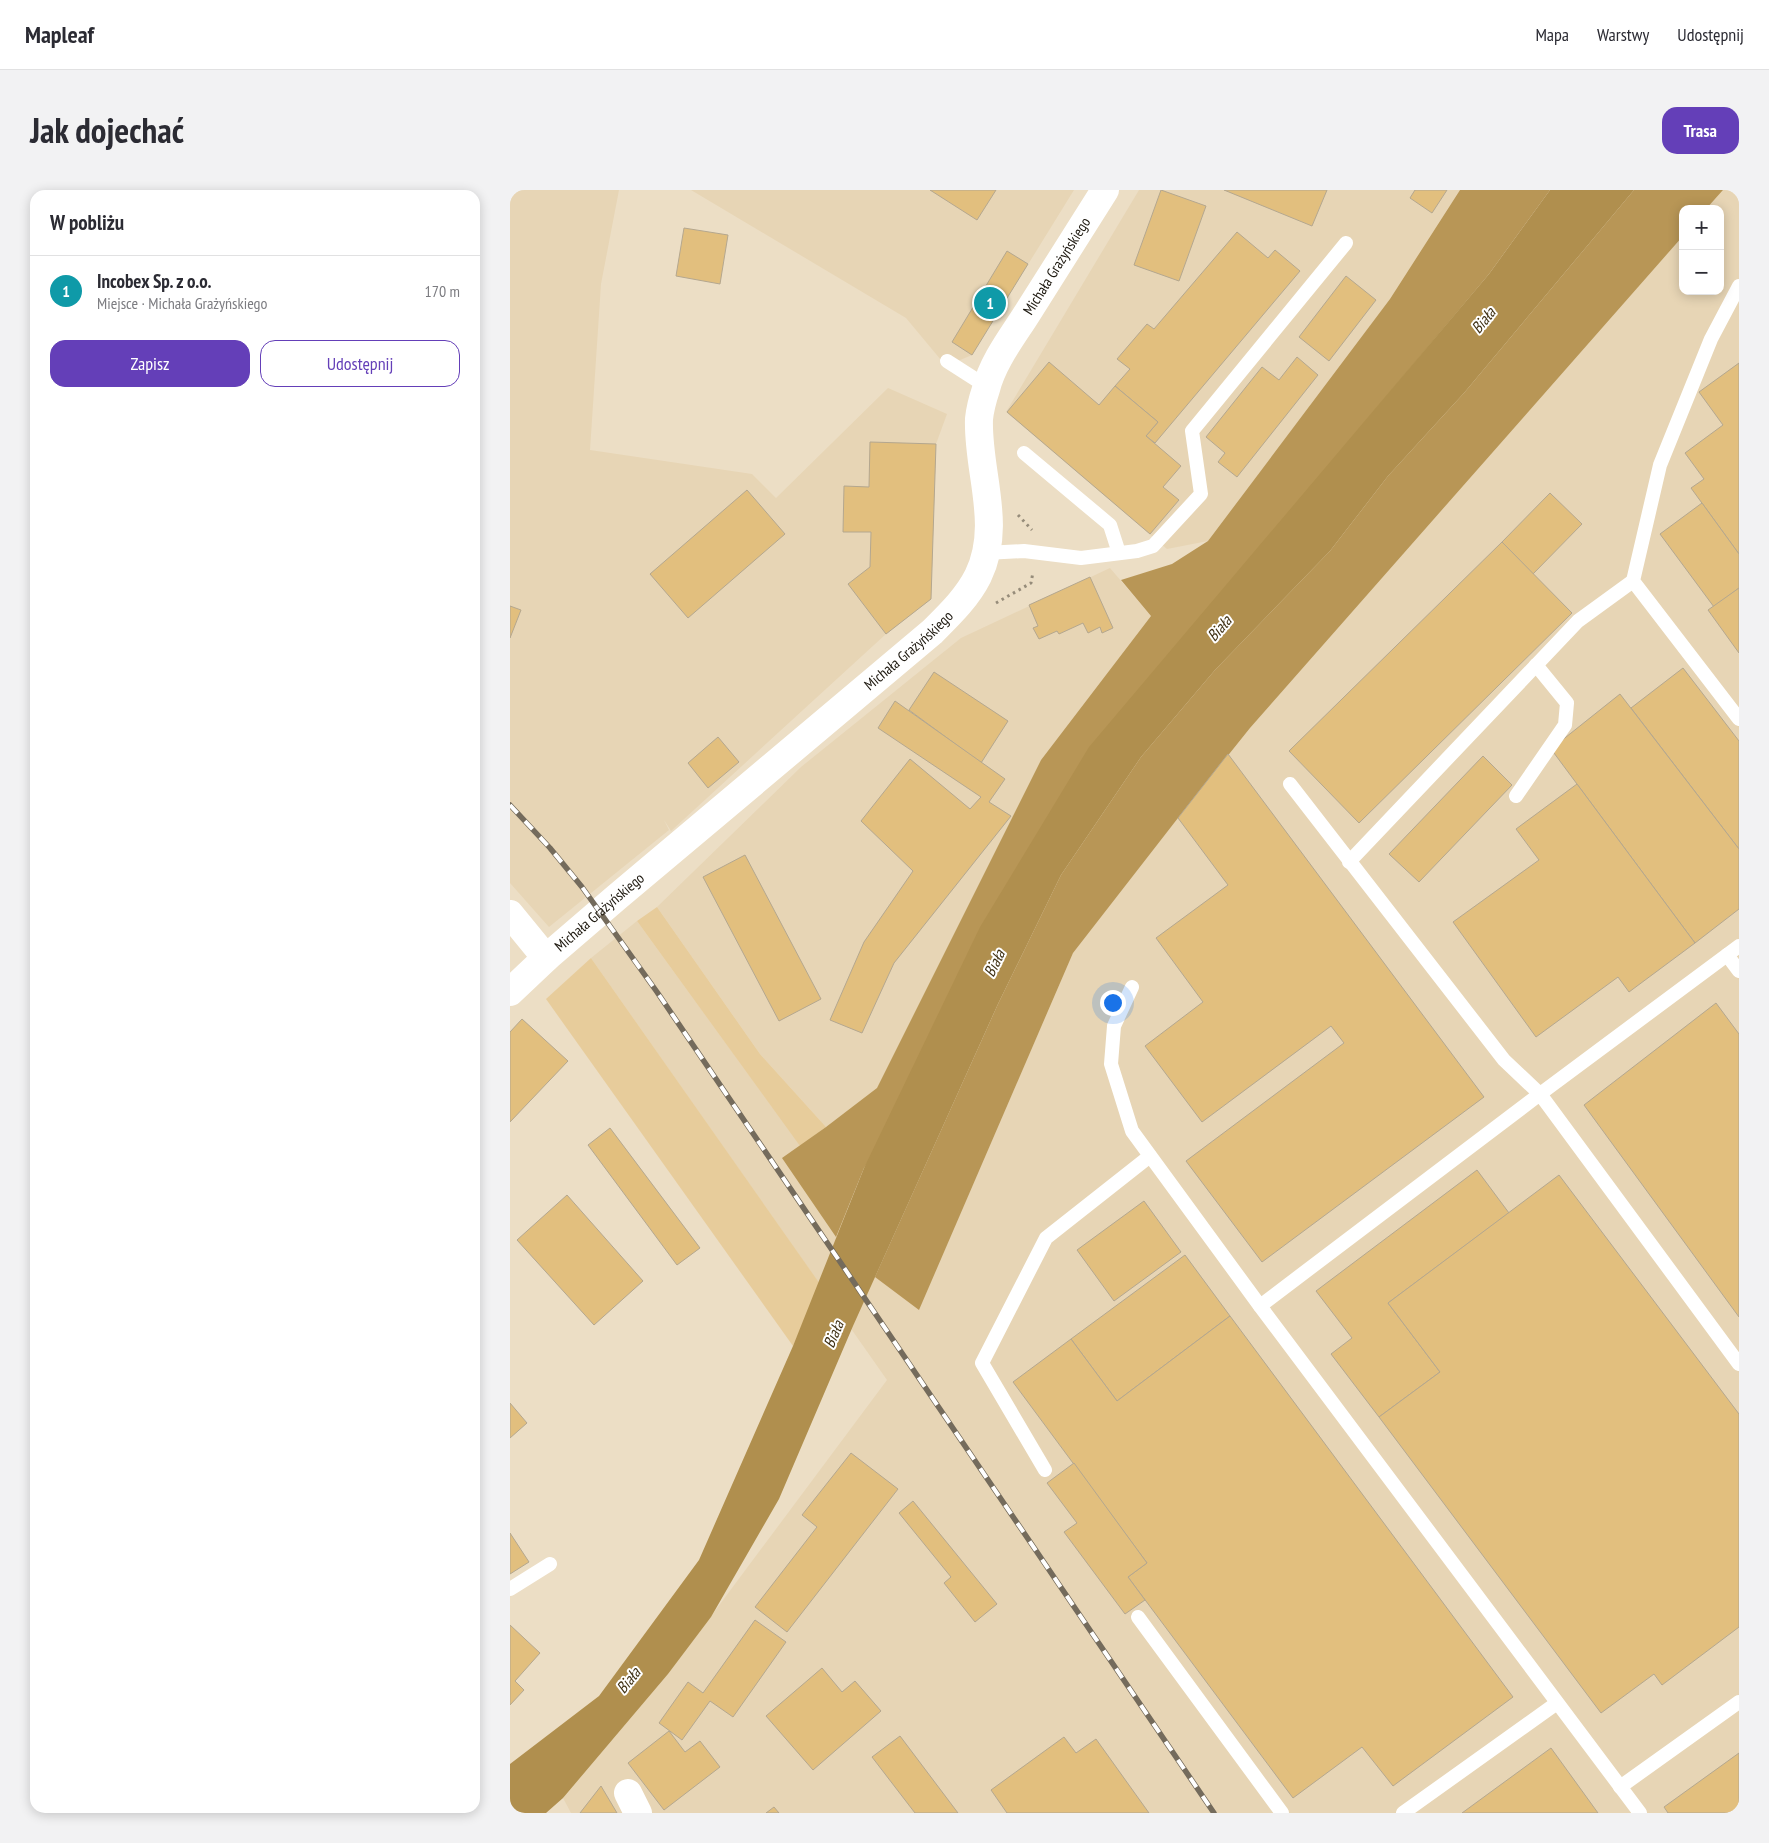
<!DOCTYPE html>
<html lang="pl">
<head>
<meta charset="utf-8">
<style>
	:root { --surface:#fff; --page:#f2f2f3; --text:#2b2b33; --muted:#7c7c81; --line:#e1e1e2; --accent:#643fb8 }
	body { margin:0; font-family:"PT Sans Narrow",sans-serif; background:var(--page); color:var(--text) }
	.controls { position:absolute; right:15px; top:15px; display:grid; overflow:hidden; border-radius:10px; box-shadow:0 2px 12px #0003 }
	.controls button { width:45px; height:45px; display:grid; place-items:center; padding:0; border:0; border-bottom:1px solid var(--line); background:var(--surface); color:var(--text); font:25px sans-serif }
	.you { position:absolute; left:602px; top:812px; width:18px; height:18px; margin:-12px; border:4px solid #fff; border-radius:50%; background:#1a73e8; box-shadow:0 0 0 8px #1a73e833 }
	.badge { display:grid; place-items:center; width:32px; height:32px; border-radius:50%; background:var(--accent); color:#fff; font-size:16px; font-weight:700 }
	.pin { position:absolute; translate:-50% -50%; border:2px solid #fff; box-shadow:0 1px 5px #0006 }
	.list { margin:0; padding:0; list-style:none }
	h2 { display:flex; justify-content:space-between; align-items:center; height:65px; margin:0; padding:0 20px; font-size:21px }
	h2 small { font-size:16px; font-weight:400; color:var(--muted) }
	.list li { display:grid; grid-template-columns:32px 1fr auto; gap:15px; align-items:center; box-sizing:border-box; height:70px; padding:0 20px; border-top:1px solid var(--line) }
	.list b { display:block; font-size:19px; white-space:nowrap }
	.list p { margin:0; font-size:16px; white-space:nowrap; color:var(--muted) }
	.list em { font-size:16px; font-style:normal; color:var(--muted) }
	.actions { display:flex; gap:10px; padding:15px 20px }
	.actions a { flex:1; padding:11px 0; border:1px solid var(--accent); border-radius:15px; text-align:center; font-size:18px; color:var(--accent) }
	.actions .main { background:var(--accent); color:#fff }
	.map { position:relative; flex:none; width:1229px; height:1623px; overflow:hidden; border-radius:15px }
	header { display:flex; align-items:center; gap:30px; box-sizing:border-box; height:70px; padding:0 25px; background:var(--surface); border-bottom:1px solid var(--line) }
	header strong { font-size:24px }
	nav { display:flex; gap:28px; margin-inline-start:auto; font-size:18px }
	.intro { display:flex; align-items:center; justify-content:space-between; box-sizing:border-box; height:120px; padding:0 30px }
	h1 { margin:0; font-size:35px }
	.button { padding:12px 22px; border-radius:15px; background:var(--accent); color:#fff; font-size:18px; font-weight:700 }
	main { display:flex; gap:30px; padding:0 30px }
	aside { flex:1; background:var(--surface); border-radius:15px; box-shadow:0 2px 12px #0003 }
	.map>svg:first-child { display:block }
</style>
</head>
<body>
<header>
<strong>Mapleaf</strong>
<nav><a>Mapa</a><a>Warstwy</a><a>Udostępnij</a></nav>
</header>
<div class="intro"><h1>Jak dojechać</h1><a class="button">Trasa</a></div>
<main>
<aside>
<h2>W pobliżu<small></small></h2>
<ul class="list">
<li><span class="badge" style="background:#0f9aa8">1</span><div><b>Incobex Sp. z o.o.</b><p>Miejsce · Michała Grażyńskiego</p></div><em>170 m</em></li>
</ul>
<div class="actions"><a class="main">Zapisz</a><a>Udostępnij</a></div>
</aside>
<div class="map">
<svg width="1229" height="1623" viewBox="0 0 1229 1623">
	<rect width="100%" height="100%" fill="#ecdec5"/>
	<g fill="#e7d5b5">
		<path d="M0,0H109L91,94L80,260L242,284L266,308L378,198L437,224L426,254L421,409L376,444L161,641L154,630L159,640L39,737L0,693Z"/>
		<path d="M181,0H564L462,165L436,176L396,128Z"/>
		<path d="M629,0H950L880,109L698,351L657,359L496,222Z"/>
		<path d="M1213,0H1229V1623H61L53,1608L158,1484L377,1190L81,768L127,731L409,1119L563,763L668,628L740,538L1173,46V101H1210V19H1196Z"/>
		<path d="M600,378L641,426L531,570L367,899L316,937L250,864L147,717L291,577L451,448Z"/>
	</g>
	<g fill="#e7cc9b">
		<path d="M147,717L250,864L316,937L290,956L127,731Z"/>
		<path d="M81,768L310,1094L283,1156L36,809Z"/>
	</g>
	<g fill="#b89656">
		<path d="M950,0H1040L979,84L767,337L354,978L326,1047L272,968L316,937L367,898L531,570L641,426L611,390L662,374L698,351L880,109Z"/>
		<path d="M1124,0H1213L1196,19H1173V46L740,538L668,628L563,763L409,1120L365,1087L488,814L551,685L631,567L705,480L820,361L878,286L954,203Z"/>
	</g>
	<path fill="#b08f4e" d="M1040,0H1124L954,203L878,286L820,361L705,480L631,567L551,685L488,814L343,1136L269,1309L201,1427L158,1484L53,1608L36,1623H0V1574L89,1506L189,1370L283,1156L354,978L470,737L579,557L979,84Z"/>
	<g fill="#e2bf7e" stroke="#b4a78f">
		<path d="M420,0H486L467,30Z"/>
		<path d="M651,0L696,16L669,91L624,75Z"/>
		<path d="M714,0H817L802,36Z"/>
		<path d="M905,0H937L922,23L900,8Z"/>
		<path d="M174,38L218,45L210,94L166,86Z"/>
		<path d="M727,42L758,68L765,60L790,81L645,253L636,246L648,232L605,196L620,179L607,169L637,134L644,139Z"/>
		<path d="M497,61L518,74L462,165L442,152Z"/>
		<path d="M836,86L866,110L819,171L789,147Z"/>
		<path d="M787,167L808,185L727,287L708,272L715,263L696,247L752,177L769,190Z"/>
		<path d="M539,172L589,215L605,196L648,232L636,246L671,276L653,297L669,310L640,344L497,222Z"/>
		<path d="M1229,173V364L1181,298L1194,289L1175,263L1213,235L1189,202Z"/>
		<path d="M360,252L426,254L421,409L376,444L338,394L360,377L361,342H333L334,296L359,297Z"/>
		<path d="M237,300L275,344L178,428L140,384Z"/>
		<path d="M1040,303L1072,334L1023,384L992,352Z"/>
		<path d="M1192,313L1229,364V398L1204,417L1150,344Z"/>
		<path d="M992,352L1062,423L849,633L779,561Z"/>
		<path d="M580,387L603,438L592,443L590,437L578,443L573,433L549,444L547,441L529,449L523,438L528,436L519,415Z"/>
		<path d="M1229,398V463L1198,420Z"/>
		<path d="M0,416L11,420L0,448Z"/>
		<path d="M1173,478L1229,551V659L1121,518Z"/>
		<path d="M424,482L498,531L471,573L399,520Z"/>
		<path d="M1110,504L1229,659V719L1185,753L1041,559Z"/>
		<path d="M385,511L495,589L479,612L501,626L384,773L352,843L320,830L354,752L403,681L351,631L400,569L460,619L471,607L368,538Z"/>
		<path d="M208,547L229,572L198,598L178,573Z"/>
		<path d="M718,564L974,907L752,1072L676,971L834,853L821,836L692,932L635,856L693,812L646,748L718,695L668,628Z"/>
		<path d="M973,566L1002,595L909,692L879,664Z"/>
		<path d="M1067,594L1185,753L1119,802L1108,787L1026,847L943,732L1029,670L1006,639Z"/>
		<path d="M235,665L311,809L269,831L193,687Z"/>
		<path d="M1206,813L1229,844V1127L1074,915Z"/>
		<path d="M12,829L58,871L0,932V842Z"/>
		<path d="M100,938L190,1058L167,1075L78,955Z"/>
		<path d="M967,980L999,1023L878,1113L930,1182L869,1227L821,1164L842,1148L806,1101Z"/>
		<path d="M1049,985L1229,1224V1437L1152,1495L1144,1484L1091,1523L869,1227L930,1182L878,1113Z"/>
		<path d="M57,1005L133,1091L84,1135L7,1050Z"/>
		<path d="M634,1011L671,1062L604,1111L567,1060Z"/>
		<path d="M675,1065L720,1126L607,1211L561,1149Z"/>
		<path d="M720,1126L1003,1507L883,1596L852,1557L783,1608L618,1387L637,1373L503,1192L561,1149L607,1211Z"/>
		<path d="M0,1213L17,1233L0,1248Z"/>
		<path d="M341,1263L388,1299L277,1442L245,1417L307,1337L292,1325Z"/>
		<path d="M564,1273L637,1373L618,1387L635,1410L615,1424L554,1342L567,1333L537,1293Z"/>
		<path d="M403,1311L487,1414L465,1432L434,1393L441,1387L389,1323Z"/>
		<path d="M0,1343L19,1372L0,1384Z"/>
		<path d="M245,1430L276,1452L223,1527L200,1511L172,1550L149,1533L178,1492L193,1503Z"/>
		<path d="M0,1435L30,1463L5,1491L14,1500L0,1515Z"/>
		<path d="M312,1478L332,1502L345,1491L371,1521L303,1580L256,1526Z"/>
		<path d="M159,1541L175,1562L190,1551L210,1577L154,1620L118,1573Z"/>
		<path d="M390,1546L448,1623H405L362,1567Z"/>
		<path d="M554,1547L566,1563L586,1549L639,1623H497L481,1600Z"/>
		<path d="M1041,1558L1088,1623H952Z"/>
		<path d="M1229,1563V1623H1158L1154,1617Z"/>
		<path d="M91,1596L107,1623H70Z"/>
		<path d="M264,1617L269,1623H256Z"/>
	</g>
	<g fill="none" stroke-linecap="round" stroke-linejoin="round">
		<g stroke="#968c7a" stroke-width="3" stroke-dasharray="2.5 4" stroke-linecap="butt">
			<path d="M508,325L522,340"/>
			<path d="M486,413L521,393L523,382"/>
		</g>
		<g stroke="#fff" stroke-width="14">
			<path d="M1229,96L1201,149L1150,275L1123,391L1229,529"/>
			<path d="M437,171L476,196"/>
			<path d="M514,263L600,335L609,363"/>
			<path d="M475,363L514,361L571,368L627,361L643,356L691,304L682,241L836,53"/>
			<path d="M780,594L994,870L1030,904L1229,756"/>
			<path d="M1006,606L1055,535L1057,513L1026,475"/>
			<path d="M839,672L1068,431L1123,391"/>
			<path d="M1217,765L1229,781"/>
			<path d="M622,797L604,836L601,874L622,941L750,1116L1130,1623"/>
			<path d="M750,1116L1030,904L1229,1174"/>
			<path d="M535,1280L472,1173L536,1048L640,966"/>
			<path d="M0,1399L40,1374"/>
			<path d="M628,1427L772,1623"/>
			<path d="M1110,1597L1229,1512"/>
			<path d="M893,1623L1047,1513"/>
		</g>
		<g stroke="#fff" stroke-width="28">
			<path d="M0,724L36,768"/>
			<path id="s1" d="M0,802L36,768L107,707L422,442C439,425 457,408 468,386C493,335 467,281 469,229C470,219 473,208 476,199C483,171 503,146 518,122C543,82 569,41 595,0"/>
			<path d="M118,1603L128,1623"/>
		</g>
		<defs>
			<path id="rail" d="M0,615L40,658L72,697L147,802L704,1623"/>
		</defs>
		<use href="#rail" stroke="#746b5c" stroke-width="5.5"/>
		<use href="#rail" stroke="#fff" stroke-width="4" stroke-dasharray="11" stroke-linecap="butt"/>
	</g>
	<g text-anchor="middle" stroke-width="4" stroke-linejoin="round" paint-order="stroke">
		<g font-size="15" fill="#1c170e" stroke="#fff">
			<text dy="5" stroke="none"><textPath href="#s1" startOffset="960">Michała Grażyńskiego</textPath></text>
			<text dy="5" stroke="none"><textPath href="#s1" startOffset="525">Michała Grażyńskiego</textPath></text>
			<text dy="5" stroke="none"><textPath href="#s1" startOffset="120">Michała Grażyńskiego</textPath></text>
		</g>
		<g font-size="16" font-style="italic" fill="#3e2f12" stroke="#fff">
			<text transform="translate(973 130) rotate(-51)" y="6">Biała</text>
			<text transform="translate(709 438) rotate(-49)" y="6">Biała</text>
			<text transform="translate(484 773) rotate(-64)" y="6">Biała</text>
			<text transform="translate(323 1144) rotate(-67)" y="6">Biała</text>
			<text transform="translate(118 1490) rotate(-51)" y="6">Biała</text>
		</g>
	</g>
</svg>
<div class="controls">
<button>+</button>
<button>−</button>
</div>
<div class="you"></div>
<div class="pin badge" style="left:480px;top:113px;background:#0f9aa8">1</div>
</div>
</main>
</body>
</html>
